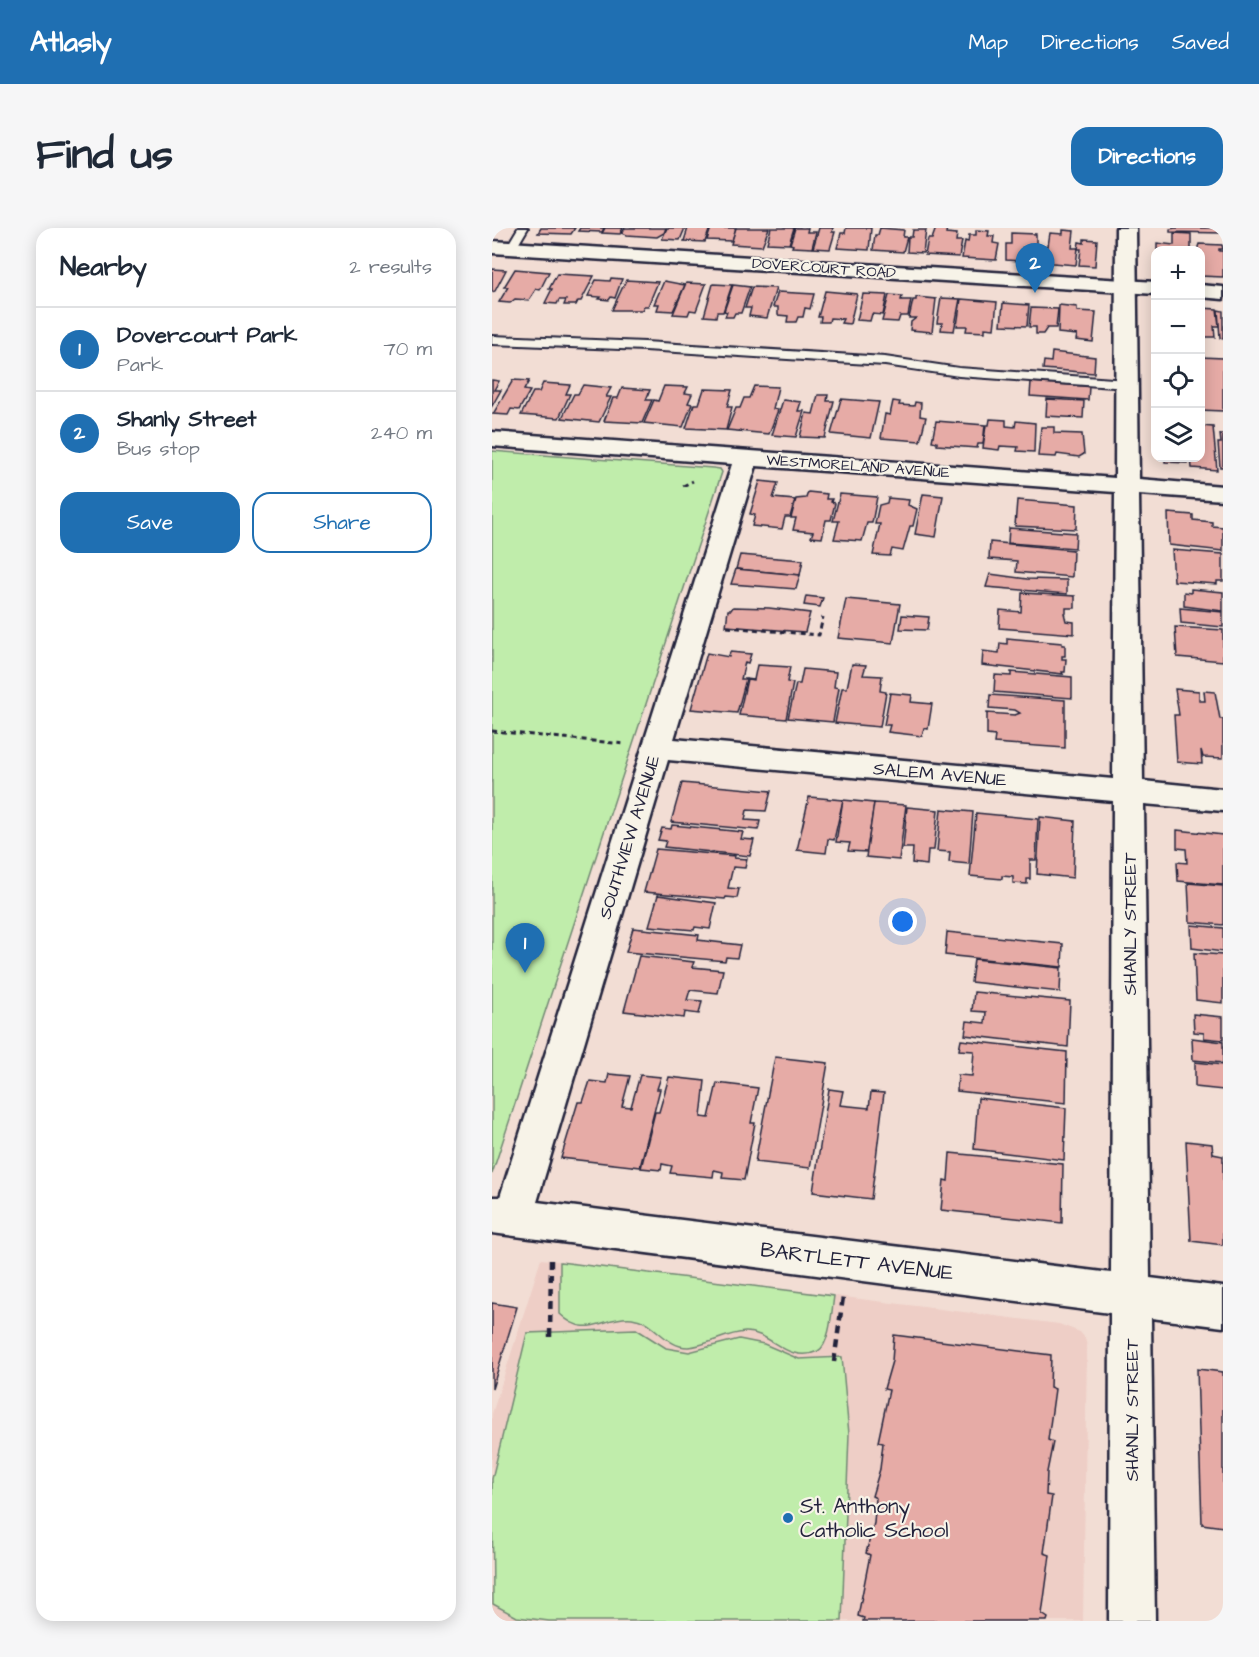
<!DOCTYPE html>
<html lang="en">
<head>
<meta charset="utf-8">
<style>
	:root { --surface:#fff; --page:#f6f6f7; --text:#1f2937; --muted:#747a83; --line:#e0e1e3; --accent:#1f6fb2 }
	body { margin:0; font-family:"Architects Daughter",sans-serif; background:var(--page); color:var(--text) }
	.controls { position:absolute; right:18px; top:18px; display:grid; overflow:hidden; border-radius:12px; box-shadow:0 3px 15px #0003 }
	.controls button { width:54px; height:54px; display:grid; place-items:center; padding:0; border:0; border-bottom:2px solid var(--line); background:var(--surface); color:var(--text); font:30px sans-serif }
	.you { position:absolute; left:411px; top:694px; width:21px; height:21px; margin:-15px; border:4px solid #fff; border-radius:50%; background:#1a73e8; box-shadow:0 0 0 9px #1a73e833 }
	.badge { display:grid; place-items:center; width:39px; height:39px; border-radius:50%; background:var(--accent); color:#fff; font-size:20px; font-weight:700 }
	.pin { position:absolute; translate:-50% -50px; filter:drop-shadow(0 2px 3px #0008) }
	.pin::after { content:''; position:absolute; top:32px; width:21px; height:18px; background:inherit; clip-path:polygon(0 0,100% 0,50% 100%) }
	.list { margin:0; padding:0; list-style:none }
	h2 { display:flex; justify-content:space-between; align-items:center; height:78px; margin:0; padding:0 24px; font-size:26px }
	h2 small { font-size:20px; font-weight:400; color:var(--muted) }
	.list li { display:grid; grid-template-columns:39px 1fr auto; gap:18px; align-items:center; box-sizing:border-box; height:84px; padding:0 24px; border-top:2px solid var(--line) }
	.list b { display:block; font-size:22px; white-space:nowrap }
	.list p { margin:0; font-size:20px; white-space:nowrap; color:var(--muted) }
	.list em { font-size:20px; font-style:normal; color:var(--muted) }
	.actions { display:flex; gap:12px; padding:18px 24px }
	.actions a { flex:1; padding:14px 0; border:2px solid var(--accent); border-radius:18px; text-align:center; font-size:21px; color:var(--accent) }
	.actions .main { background:var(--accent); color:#fff }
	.icon { flex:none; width:33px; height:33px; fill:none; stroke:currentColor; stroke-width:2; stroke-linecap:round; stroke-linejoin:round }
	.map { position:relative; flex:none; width:731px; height:1393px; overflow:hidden; border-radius:18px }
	header { display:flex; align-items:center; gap:36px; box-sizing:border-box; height:84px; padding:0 30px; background:var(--accent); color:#fff }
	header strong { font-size:28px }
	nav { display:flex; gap:33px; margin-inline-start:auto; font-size:21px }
	.intro { display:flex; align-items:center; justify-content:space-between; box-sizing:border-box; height:144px; padding:0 36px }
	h1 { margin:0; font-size:42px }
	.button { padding:15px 27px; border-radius:18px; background:var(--accent); color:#fff; font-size:21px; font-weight:700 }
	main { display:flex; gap:36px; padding:0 36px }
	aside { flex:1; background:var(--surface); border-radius:18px; box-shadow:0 3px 15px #0003 }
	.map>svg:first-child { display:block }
</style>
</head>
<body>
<header>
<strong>Atlasly</strong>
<nav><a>Map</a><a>Directions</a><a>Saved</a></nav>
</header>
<div class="intro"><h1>Find us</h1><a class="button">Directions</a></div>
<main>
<aside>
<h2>Nearby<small>2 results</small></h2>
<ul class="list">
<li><span class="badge">1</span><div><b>Dovercourt Park</b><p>Park</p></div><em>70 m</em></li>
<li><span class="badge">2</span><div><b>Shanly Street</b><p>Bus stop</p></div><em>240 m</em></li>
</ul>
<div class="actions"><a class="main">Save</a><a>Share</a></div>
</aside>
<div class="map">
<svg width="731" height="1393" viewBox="0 0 731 1393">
	<rect width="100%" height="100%" fill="#f2ddd4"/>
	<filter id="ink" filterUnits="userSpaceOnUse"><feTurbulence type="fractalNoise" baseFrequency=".0167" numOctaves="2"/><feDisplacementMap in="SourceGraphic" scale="12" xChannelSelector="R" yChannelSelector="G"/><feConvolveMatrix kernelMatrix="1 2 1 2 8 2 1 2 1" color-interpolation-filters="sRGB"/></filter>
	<g filter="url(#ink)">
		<path fill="#eecec6" d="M49,1031L567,1096L588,1104L593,1110L595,1119L591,1393H0V1186Z"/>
		<g fill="#c0edab" stroke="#718873" stroke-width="1.5">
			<path d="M0,223L221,240L228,241L230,244L0,946Z"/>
			<path d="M68,1034L342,1068C340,1081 338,1117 326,1123C295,1137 279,1103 253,1104C234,1105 215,1118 196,1119C173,1119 163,1093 140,1090C111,1087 96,1113 68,1086Z"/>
			<path d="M144,1101L174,1120L197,1124L247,1111L272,1116L307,1131L350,1129L357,1206L350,1393H57L25,1389L1,1376L0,1251L35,1105Z"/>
		</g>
		<g fill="#e6aba6" stroke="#22223b" stroke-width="1.5">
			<path d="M49,0H83L79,6L46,5Z"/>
			<path d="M88,0H112L110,4L86,3Z"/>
			<path d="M113,0H131L128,6L110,5Z"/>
			<path d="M133,0H174L172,5L165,9L135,7L130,5Z"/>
			<path d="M175,0H193L188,12L170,11Z"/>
			<path d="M196,0H218L213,14L192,13Z"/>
			<path d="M219,0H244L240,13L215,12Z"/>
			<path d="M277,0L270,18L239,16L244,0Z"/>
			<path d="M279,0H302L297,16L275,15Z"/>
			<path d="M303,0H316L315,4H324L320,20L300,19L301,17L298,16Z"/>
			<path d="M327,0H341L340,4H343L338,21L321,20Z"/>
			<path d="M354,0H379L377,22L345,20L349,5H353Z"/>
			<path d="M388,0L412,2L411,9H415L411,24L381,22L383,7H386Z"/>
			<path d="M444,0H455L454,5L465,6L464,13H470L467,29L433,27L436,11H440Z"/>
			<path d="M683,0H731V5L678,4V1Z"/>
			<path d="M421,2H434L431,25L415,24L416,9H420Z"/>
			<path d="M484,2L497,3L496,8H502L501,15L507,16L504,32L470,30L473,13L476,14L477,7H484Z"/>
			<path d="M571,2L582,3L580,20H586L584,37L549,34L551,18H556L558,5L571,6Z"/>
			<path d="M519,5L544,6V18H548L547,34L514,32V16H519Z"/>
			<path d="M682,5L699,6V22H665V15L682,17Z"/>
			<path d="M592,11L605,12L603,38L587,37L589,21H586L587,14L592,15Z"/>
			<path d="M707,16L730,17L731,21H727V23H731V49L708,48V22H702H705Z"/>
			<path d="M0,41L14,42L3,63L0,64Z"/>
			<path d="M23,41L57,44L48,62L44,61L37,72L23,71L18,75L7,74L16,59H12Z"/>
			<path d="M65,46L102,48L89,73H86L84,77H72L74,72H67L65,76L53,75L60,61H57Z"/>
			<path d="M119,50L130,51L123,70L119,69L117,72L107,71L109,69L96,68L104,52L118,53Z"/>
			<path d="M134,52L166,54L156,78H152L150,82H120Z"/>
			<path d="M172,53L193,57L181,83L165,82L167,76H162Z"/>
			<path d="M194,55L214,56L204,83L198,82L196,87L181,86Z"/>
			<path d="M221,56L240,57L231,84H225L224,89L212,88Z"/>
			<path d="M241,57L258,59L249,85H243L241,89H233L235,84L232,83Z"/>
			<path d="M260,59L284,60L275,90L257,88L259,80H253Z"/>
			<path d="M333,63L365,66L358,96L349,95L351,91L338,90L337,94H328L329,89H326Z"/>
			<path d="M286,64L322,66L318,81L313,80L311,89H306L304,94H295L296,88L286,87V79H281Z"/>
			<path d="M371,66L395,67L391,87L380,86L378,93L365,92Z"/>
			<path d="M397,67L410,68L409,72H419L416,88H408L406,94L390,93Z"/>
			<path d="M424,69L444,71L440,104L418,102L419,94L424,90H417L421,72H424Z"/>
			<path d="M449,70L468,71L462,103L449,102L450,95H445Z"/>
			<path d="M469,71L505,74L502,101L493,100V104L474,103L475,98H465Z"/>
			<path d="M511,75L537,77L535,98L509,97Z"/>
			<path d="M567,77L585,79V83L604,84L601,114L584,112L585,107L566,105Z"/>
			<path d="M539,80L566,81L564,100H555L551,106H544V99H537Z"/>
			<path d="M709,80L725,81L727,98H722L723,109H708Z"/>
			<path d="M726,82L731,83V111L728,110Z"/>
			<path d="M560,124L603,129L602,145L551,141L552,133L559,134Z"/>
			<path d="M708,129L731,130V183L708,182Z"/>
			<path d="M0,152L7,153L2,162H9L0,178Z"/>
			<path d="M21,152L37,153L32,162L38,163L27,182L19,181L16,187L1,186Z"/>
			<path d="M539,154L592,158L597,159L596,172L538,168Z"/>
			<path d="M51,155L78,157L74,166H78L67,190L29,187L41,164H47Z"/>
			<path d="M91,157L119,160L114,169H119L107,194L70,190L82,166H86Z"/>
			<path d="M172,158L196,159L193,165L200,166L196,175L200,176L191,199L152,195L162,172L166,173Z"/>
			<path d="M262,158L286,159L281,181L286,182L277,206L235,202L244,180H248L252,170H257Z"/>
			<path d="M130,160L158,162L154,172H160L150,195L112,193L121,170H126Z"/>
			<path d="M212,161L240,162L235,179H240L234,202L194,200L202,176H207Z"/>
			<path d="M326,167H336L335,173H342L333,210L308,209L314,185L321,186Z"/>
			<path d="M349,171L387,174L379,210L339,206Z"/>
			<path d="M555,171L592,173L591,190L554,188Z"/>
			<path d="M291,172L309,174L306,183H312L304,209L280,207Z"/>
			<path d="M401,173L408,174L407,177L422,178L423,174L429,175L428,188L434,189L428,213L389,210L393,186L398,187Z"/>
			<path d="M498,191L514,192V198L523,199L524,193L543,195L542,224L525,223L526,219L508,218L507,222L491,220L494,197H497Z"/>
			<path d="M444,193L493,197L491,216H486L485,220L445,217V214L440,213Z"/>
			<path d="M709,198L721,199L725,242L700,240L699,230H708Z"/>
			<path d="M549,199H562V205L590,206L592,226L587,229L565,226L564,229L546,228Z"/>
			<path d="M728,206H731V239H728L726,215H729Z"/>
			<path d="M673,230H695V235L673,234Z"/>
			<path d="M268,253L286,255L281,270L303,272L298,289H293L290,301L260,298L263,287L258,286Z"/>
			<path d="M316,264L335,266L334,271H340L339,274L343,275L339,292H334L330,310L319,309L321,304L301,302L304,290H299L304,271L314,270Z"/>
			<path d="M348,266L385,269L380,295H375L370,313L342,311L347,293H341Z"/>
			<path d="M431,266L451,268L444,309L423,306Z"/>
			<path d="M396,270L417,272L416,277L425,281L421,298H418L411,323L400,321L398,328L381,327L388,296H383L387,277L395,275Z"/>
			<path d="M525,272L585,277L584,301L523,298Z"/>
			<path d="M676,285L701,287V292L720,294V298L731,299V323L677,317Z"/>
			<path d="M517,300L584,305L583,320L516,315Z"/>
			<path d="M498,314L581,322L580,349L524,344L525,333L497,331Z"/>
			<path d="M680,322L731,326V353H725V356L682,353Z"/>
			<path d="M248,327L311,332L308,347L244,341Z"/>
			<path d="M244,341L308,347L304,361L239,356Z"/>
			<path d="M498,346L535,351L575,352V366L494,359Z"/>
			<path d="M699,361L731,364V383L692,378V364L699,365Z"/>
			<path d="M530,365L583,368V380H574V385H572L574,393L582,394V406L507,400L508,382L529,384Z"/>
			<path d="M314,368L331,370L328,379L312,377Z"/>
			<path d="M354,371L408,376L401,415L346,410Z"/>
			<path d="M241,379L277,380L318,385L313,404L234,398L236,382H239Z"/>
			<path d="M688,380L731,384V399L689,395Z"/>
			<path d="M410,387L437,389L435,402L408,401Z"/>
			<path d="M683,399L731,402V433L685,429Z"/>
			<path d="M515,410L570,415V417H573V428H570V431H574L573,444H570L571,446L490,437L491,423L507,425L508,415L515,416Z"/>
			<path d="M238,424L259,426L256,435L253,434L249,451H254L245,485L199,481L215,425L237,429Z"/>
			<path d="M360,436L374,437L371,447L390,448L388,463L394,464L388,499L343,495L350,460H355Z"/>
			<path d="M265,437L298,439L295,454L301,455L294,491L247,487L255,451L262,452Z"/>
			<path d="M311,441L344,444L342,459L347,460L341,494L296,490L304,456H308Z"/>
			<path d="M519,444L580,449V470L502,464L503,447L519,448Z"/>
			<path d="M683,461L707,463V473H713L712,463L723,464L728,491H731V530L711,529L709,522L710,536L685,534L682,487H687Z"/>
			<path d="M398,465L420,467L419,474L440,476L436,501L432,500L430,508L396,504L398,497H392Z"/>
			<path d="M498,467L573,472V520L502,515L503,508L495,507V485L523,487L528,485L523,482L497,480Z"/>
			<path d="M190,555L279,563L274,583L255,582L253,592L268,593L266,602L179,594Z"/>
			<path d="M317,569L351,572L342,612L336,611L334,625L305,622Z"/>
			<path d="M351,572L382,575L375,624L356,623L358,615L344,614Z"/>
			<path d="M382,575L414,577L407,632L374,629Z"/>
			<path d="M415,579L446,582L442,622H436L435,637L420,635L421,620H411Z"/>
			<path d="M449,581L481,584L477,636L457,634L458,624L445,623Z"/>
			<path d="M484,585L546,591L544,632H538V651H535V656L521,655V649L510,648V651L478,648Z"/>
			<path d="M548,589L583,593L581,650L545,646Z"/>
			<path d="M180,597L251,604L249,611L262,612L258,628L172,619L174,613L166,612L170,600L179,601Z"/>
			<path d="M685,602L731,607V657L686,653L685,634L695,635L694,621L685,620Z"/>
			<path d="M164,621L243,628L242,630L255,631L253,640L241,639L236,660L247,661L245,670L234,669L233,671L152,664Z"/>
			<path d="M696,655L731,658V697L698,694Z"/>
			<path d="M166,667L224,675L218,701L203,699L202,702L157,698Z"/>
			<path d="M699,697L731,700V724L700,720Z"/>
			<path d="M141,700L207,707L206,712L248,717L245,730L234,729L233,733L134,724Z"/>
			<path d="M455,704L571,716L570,739L453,727Z"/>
			<path d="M702,725L731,727V775L704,772Z"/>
			<path d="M147,728L202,734L200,739L231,742L226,765L198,762L195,772L210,773L207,786L193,784L192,790L132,783Z"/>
			<path d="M482,731L569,740L568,764L479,754Z"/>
			<path d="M482,764L578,773L576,819L473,807L475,793L493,795L494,784L480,783Z"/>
			<path d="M701,786L731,789V812L712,810V805L702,804Z"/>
			<path d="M700,810L731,814V835L701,832Z"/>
			<path d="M469,812L575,824L574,875L465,863L466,847L480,848L482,823L467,822Z"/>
			<path d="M283,829L336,835L318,940L263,934Z"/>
			<path d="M703,834L731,837V862L703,859Z"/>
			<path d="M117,846L138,848L130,878L139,879L148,847L169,849L165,861H168L148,939L69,930L86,874H91L98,853L115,855Z"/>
			<path d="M177,849L213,853L209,889L217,890L225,855L266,860L259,895H263L252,952L230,950L231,944L222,942L221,949L178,945L180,938L170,936L169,942L149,940L163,884H167Z"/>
			<path d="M337,861L351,863L348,877L377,880L379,864L392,865L379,971L321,964Z"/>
			<path d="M486,870L574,880L572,932L482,921Z"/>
			<path d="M694,913L720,916L721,926L731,928V1017L699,1013Z"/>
			<path d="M458,925L571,936L570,995L449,982L452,952L456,953Z"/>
			<path d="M0,1075L25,1079L0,1161Z"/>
			<path d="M402,1107L559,1127L558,1159L563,1161L556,1212L561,1214L555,1244L554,1267L560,1268L552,1325L558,1327L550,1386L556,1390L555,1393H371L372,1390L366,1388L378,1327L374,1325L382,1295L384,1270L380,1268L388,1241L391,1215L386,1214L397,1162L392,1161L400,1133Z"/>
			<path d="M705,1141L731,1144V1299L710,1296Z"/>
		</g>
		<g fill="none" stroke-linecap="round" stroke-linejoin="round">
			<defs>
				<g id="lane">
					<path d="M26,0H36L23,22H15L14,20Z"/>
					<path d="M0,108L153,114L393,129L467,140L635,152L641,156L635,160L467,148L393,137L153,122L0,116Z"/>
				</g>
				<path id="street" d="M624,0H644L647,251L731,258V272L647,266L651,553L731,561V583L652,576L658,1050L731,1059V1099L659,1090L663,1393H617L618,1085L0,1005V969H8L240,236L0,218V204L623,250ZM264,238L623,264L621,551L182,511ZM176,532L621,573L619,1045L45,974Z"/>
				<g id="secondary">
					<path d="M0,13L664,54V66L0,25Z"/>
					<path d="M708,57L731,59V71L708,69Z"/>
				</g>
			</defs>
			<use href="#lane" stroke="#22223b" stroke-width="4"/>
			<use href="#street" stroke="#22223b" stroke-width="5"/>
			<use href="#secondary" stroke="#22223b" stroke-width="5"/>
			<g stroke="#22223b" stroke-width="3" stroke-dasharray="5 4" stroke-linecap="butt">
				<path d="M191,258L201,253"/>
				<path d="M235,399L327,407L331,389"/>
				<path d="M0,503L132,516"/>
			</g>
			<g stroke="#22223b" stroke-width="4.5" stroke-dasharray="8 6" stroke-linecap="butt">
				<path d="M58,1109L59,1032"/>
				<path d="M342,1134L351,1069"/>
			</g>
			<use href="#lane" fill="#f7f3e8" fill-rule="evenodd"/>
			<use href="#street" fill="#f7f3e8" fill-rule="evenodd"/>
			<use href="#secondary" fill="#f7f3e8" fill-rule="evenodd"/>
		</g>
	</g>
	<circle fill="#1f6fb2" stroke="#f7f3e8" stroke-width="2" cx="296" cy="1290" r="6"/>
	<g text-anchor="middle" stroke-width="4.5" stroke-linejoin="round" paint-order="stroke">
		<g font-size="15" fill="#22223b" stroke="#f7f3e8">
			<text transform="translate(332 40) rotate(4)" y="5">DOVERCOURT ROAD</text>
			<text transform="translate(366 238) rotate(4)" y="5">WESTMORELAND AVENUE</text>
		</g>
		<g font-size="18" fill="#22223b" stroke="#f7f3e8">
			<text transform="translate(448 546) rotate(5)" y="6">SALEM AVENUE</text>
			<text transform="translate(137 609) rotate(-73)" y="6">SOUTHVIEW AVENUE</text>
			<text transform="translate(638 696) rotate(-90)" y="6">SHANLY STREET</text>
			<text transform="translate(640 1182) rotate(-90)" y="6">SHANLY STREET</text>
		</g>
		<g font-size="21" fill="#22223b" stroke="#f7f3e8">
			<text transform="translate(365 1033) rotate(7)" y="7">BARTLETT AVENUE</text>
		</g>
		<g font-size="21" fill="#22223b" stroke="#f7f3e8" text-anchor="start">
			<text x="308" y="1285">St. Anthony<tspan x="308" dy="24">Catholic School</tspan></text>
		</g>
	</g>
</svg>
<div class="controls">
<button>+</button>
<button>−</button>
<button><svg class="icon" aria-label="locate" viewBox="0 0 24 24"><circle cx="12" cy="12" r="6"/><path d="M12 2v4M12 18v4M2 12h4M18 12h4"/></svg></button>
<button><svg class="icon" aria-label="layers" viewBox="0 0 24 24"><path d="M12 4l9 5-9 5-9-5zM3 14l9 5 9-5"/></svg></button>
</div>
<div class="you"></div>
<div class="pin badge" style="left:33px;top:745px">1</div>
<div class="pin badge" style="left:543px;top:65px">2</div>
</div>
</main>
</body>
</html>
